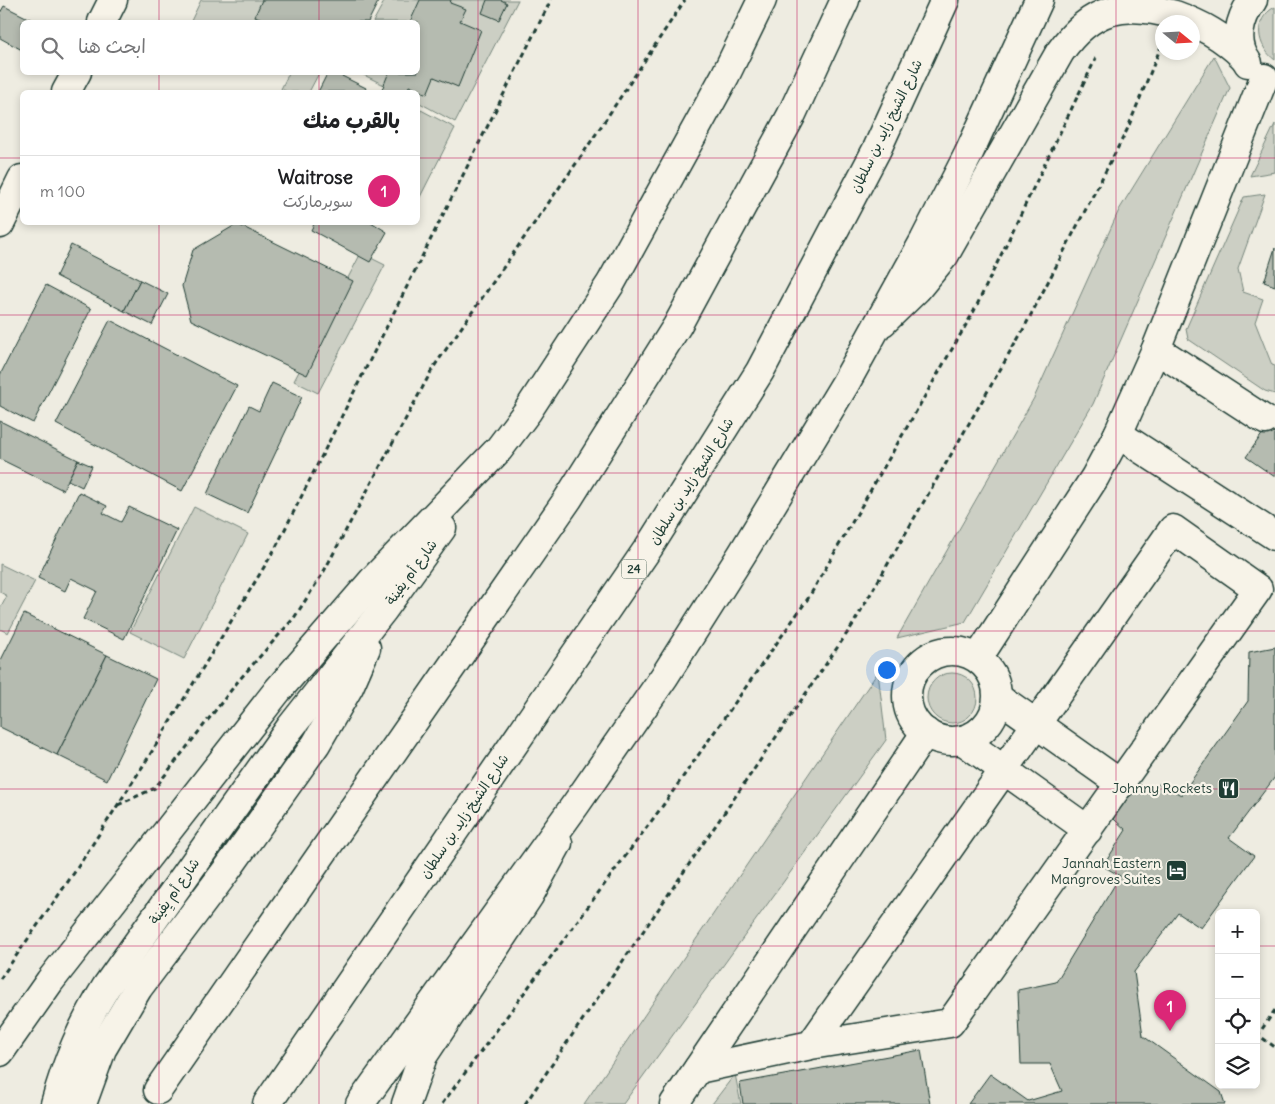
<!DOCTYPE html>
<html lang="ar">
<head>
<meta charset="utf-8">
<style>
	:root { --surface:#fff; --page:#f2f2f2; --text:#202124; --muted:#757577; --line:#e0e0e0; --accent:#db2777 }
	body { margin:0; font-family:Delius,"Playpen Sans Arabic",sans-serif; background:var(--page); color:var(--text); direction:rtl }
	.controls { position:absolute; right:15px; bottom:15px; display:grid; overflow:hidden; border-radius:8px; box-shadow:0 2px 8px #0003 }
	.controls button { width:45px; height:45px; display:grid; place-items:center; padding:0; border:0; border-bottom:1px solid var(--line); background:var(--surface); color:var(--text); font:25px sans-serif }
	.compass { position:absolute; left:1155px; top:15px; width:45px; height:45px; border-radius:50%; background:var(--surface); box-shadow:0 2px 8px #0003; rotate:108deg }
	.you { position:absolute; left:886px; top:669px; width:18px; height:18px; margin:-12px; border:4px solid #fff; border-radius:50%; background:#1a73e8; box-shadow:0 0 0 8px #1a73e833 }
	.badge { display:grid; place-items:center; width:32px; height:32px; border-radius:50%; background:var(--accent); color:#fff; font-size:16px; font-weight:700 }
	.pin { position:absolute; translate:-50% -41px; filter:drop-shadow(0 1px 2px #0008) }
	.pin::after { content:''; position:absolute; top:26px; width:18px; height:15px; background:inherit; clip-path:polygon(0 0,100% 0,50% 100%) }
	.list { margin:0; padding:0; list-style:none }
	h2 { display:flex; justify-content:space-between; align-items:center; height:65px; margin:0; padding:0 20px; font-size:21px }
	h2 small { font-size:16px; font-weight:400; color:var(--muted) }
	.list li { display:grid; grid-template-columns:32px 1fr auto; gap:15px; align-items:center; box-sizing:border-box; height:70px; padding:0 20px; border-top:1px solid var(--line) }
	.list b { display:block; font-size:19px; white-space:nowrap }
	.list p { margin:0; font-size:16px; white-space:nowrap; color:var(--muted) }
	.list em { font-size:16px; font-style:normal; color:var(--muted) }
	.icon { flex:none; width:28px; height:28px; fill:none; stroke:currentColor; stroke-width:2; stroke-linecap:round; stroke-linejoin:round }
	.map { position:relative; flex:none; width:1275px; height:1104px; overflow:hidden; direction:ltr }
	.search { position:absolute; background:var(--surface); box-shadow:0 2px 8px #0003; left:20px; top:20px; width:400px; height:55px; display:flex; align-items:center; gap:12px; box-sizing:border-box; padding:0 18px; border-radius:8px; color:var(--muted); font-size:19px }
	.panel { position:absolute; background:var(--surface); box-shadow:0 2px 8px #0003; left:20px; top:90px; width:400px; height:135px; border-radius:8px; direction:rtl }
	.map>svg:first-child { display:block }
</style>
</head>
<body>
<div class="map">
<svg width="1275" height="1104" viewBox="0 0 1275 1104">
	<rect width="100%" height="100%" fill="#eeece1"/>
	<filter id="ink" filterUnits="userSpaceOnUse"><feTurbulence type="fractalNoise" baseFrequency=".02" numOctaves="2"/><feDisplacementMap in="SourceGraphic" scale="10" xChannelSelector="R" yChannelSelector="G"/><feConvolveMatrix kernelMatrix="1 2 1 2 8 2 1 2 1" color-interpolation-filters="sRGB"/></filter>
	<g filter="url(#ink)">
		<g fill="#cccfc4" stroke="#76867c">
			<path d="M201,0H265L254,20L259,22H194L191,21Z"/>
			<path d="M385,0H518L455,122L418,102V92H398L360,73L418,72V22H373Z"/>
			<path d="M1275,7V60C1257,47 1252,19 1275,7Z"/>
			<path d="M1214,56L1230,88L1093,404L965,622L897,638L1034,398L1119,210Z"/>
			<path d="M289,73V72L319,73L309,92H288L281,89Z"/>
			<path d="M421,110L455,128L418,201V117Z"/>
			<path d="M1275,124V172L1250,176Z"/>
			<path d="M1265,194L1238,269L1243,292L1263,299L1255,322L1272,365L1275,366V394L1265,391L1188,339L1186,329L1244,197Z"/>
			<path d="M361,253L385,265L318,393L294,381Z"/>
			<path d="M194,507L248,534L184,659L130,632Z"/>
			<path d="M0,564L35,581L8,633L0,629V609L7,596L0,592Z"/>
			<path d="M878,672L886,740L623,1104H584Z"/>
			<circle cx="952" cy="698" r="25"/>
			<path d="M735,1074L741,1104H712Z"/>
		</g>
		<g fill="#b5bbb0" stroke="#1f3d34">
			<path d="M262,0H379L368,22H269L255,16Z"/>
			<path d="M420,0H451L450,3L466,9L460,21L481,30L458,87L434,77L427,94L409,86L407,92H381L389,72H418V22H410Z"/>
			<path d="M487,0H501L507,3L499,20L482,13Z"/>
			<path d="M4,6L36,22H22V50L0,38V13Z"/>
			<path d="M328,72H334L366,88L364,92H318Z"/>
			<path d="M315,222H371L387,232L370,262L311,230Z"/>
			<path d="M237,224L353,281L307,375L191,320L182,286L193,250Z"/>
			<path d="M71,245L140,280L124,311L56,276Z"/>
			<path d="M1275,248V286L1264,282Z"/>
			<path d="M140,280L168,294L152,325L124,311Z"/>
			<path d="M46,285L91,309L33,423L0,406V375Z"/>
			<path d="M110,320L237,386L182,491L56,424Z"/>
			<path d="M272,383L302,397L247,513L207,494L249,406L259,411Z"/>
			<path d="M1275,416V477L1246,457Z"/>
			<path d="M0,421L78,460L63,490L0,459Z"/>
			<path d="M78,460L92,466L82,487L68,480Z"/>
			<path d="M79,492L107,506L103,513L121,522L129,507L177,530L124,639L83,619L97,591L71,578L65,591L38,578Z"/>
			<path d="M24,614L107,655L57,755L0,727V662Z"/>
			<path d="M1275,647V777L1229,838L1254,856L1201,928L1178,913L1134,972L1143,1036L1221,1092L1225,1104H968L990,1074L1028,1101L1062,1091L1050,1064H1021L1018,990L1056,982L1120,876L1103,866L1126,830L1105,811L1128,777L1151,792L1160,783L1181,795L1248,701L1249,652Z"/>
			<path d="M107,655L156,679L107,780L57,755Z"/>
			<path d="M921,1050L930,1104H743L740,1083Z"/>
		</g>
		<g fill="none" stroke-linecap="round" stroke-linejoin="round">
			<defs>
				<g id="minor">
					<path d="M102,22L113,0"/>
					<path d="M1248,63C1233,43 1239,19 1253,0"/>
					<path d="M66,92L77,72"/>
					<path d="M0,224L22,179"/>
					<path d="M883,322L917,289L944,256L1060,52C1091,8 1124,0 1175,15C1202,25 1222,36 1243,56"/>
					<path d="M1156,349L1265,420"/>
					<path d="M1118,434L1275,536"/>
					<circle cx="952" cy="696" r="45"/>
					<path d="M978,658L1095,477L1118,434L1156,349L1264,78"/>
					<path d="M998,697L1121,784"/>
					<path d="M962,740L1088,830"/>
					<path d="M698,1069L811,1045L950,1023L1258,589L1173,529L811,1045"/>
					<path d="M406,1104L423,1056L529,896L558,843"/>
					<path d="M674,1104L926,732"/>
				</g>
				<g id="major">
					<path d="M0,1052L50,981L278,690L375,578L499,449L527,412L611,283L725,76L762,0"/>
					<path d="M55,1104C67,1060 82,1026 106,987L290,728L383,610L442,528"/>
					<path d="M82,1104L102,1049L138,988L226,871L316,744L349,687L366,648"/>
					<path d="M360,1104L576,804L664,677L742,554L845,384L924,241L968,155L1039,0"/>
				</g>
				<g id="highway">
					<path d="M158,1090L568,499L677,326L791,116L845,0"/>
					<path d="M267,1104L649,547L760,371L877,149L945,0"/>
				</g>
			</defs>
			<use href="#minor" stroke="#1f3d34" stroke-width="31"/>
			<use href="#major" stroke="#1f3d34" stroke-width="31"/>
			<use href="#highway" stroke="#1f3d34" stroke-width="31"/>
			<g stroke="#1f3d34" stroke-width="3" stroke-dasharray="5 4" stroke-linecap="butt">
				<path d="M118,805L155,788L239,680L294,618L323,573L433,368L582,155L685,0"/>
				<path d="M0,979L74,873L148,758L275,549L551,0"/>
				<path d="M1275,1010L1258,1035L1275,1047"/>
				<path d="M442,1104L664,804L809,597L974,311L1096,58"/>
				<path d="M525,1104L852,626L1023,330L1127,130L1162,44"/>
			</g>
			<use href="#minor" stroke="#f7f3e8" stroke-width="28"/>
			<use href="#major" stroke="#f7f3e8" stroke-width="28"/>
			<use href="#highway" stroke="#f7f3e8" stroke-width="28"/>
		</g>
	</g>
	<path fill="none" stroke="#c2185b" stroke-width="1" stroke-opacity="0.55" d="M159,0V22M319,0V22M478,0V1104M638,0V1104M797,0V1104M956,0V1104M1116,0V1104M159,72V92M319,72V92M0,158H22M418,158H1275M159,222V1104M319,222V1104M0,315H1275M0,473H1275M0,631H1275M0,789H1275M0,946H1219M1256,946H1275"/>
	<defs>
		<symbol id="restaurant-square" viewBox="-11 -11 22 22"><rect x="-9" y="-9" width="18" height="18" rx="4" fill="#1f3d34" stroke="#f7f3e8"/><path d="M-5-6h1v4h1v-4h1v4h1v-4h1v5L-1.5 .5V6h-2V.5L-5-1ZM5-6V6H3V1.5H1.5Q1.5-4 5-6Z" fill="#fff"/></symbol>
		<symbol id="hotel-square" viewBox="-11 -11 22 22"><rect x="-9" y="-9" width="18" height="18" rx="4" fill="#1f3d34" stroke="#f7f3e8"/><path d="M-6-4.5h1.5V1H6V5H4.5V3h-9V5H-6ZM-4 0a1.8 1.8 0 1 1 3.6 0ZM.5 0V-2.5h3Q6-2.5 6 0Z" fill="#fff"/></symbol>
	</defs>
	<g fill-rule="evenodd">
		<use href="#restaurant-square" x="1216" y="776" width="25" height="25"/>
		<use href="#hotel-square" x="1164" y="858" width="25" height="25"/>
	</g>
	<g text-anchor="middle" stroke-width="4.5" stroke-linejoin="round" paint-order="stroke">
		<rect fill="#f7f3e8" stroke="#60746a" stroke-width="1" x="621.5" y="559.5" width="25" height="19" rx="4"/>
		<g font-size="12" font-weight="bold" fill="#1f3d34">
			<text x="634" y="573">24</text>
		</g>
		<g font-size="14" fill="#1f3d34" stroke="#f7f3e8">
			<text transform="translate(886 126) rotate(-64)" y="5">شارع الشيخ زايد بن سلطان</text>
			<text transform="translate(691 481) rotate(-58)" y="5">شارع الشيخ زايد بن سلطان</text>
			<text transform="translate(411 572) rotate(-54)" y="5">شارع أم يفينة</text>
			<text transform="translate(464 816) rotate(-56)" y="5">شارع الشيخ زايد بن سلطان</text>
			<text transform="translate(174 891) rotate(-55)" y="5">شارع أم يِفينة</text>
		</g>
		<g font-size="14" fill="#1f3d34" stroke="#f7f3e8" text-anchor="end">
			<text x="1212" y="793">Johnny Rockets</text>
			<text x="1161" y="868">Jannah Eastern<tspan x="1161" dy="16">Mangroves Suites</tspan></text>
		</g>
	</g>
</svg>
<div class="controls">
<button>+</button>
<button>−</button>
<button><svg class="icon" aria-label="locate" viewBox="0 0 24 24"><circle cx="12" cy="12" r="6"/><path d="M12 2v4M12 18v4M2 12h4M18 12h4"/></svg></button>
<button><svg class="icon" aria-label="layers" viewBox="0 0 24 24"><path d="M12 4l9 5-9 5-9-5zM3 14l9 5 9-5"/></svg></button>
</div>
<svg class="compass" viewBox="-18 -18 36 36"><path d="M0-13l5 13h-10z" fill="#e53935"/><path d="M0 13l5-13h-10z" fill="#757577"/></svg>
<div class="you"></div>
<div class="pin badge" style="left:1170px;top:1031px">1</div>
<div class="search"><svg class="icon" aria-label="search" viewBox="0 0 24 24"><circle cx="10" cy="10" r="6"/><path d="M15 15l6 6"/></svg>ابحث هنا</div>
<section class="panel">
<h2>بالقرب منك<small></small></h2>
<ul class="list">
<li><span class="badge">1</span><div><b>Waitrose</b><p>سوبرماركت</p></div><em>100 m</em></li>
</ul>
</section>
</div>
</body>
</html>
